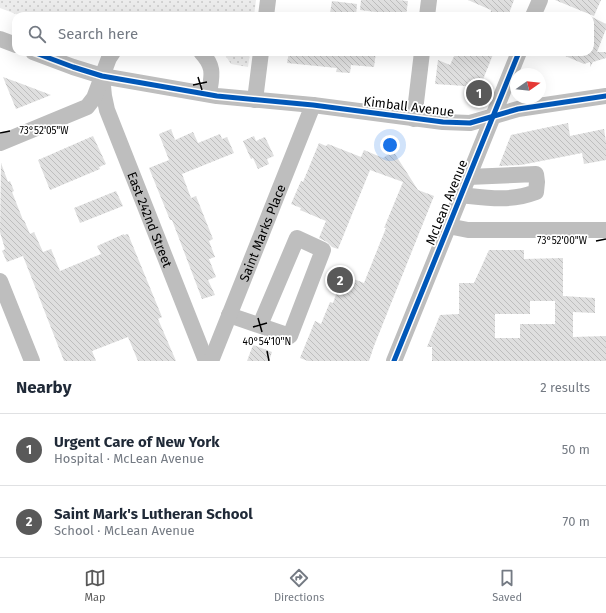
<!DOCTYPE html>
<html lang="en">
<head>
<meta charset="utf-8">
<style>
	:root { --surface:#fff; --page:#f2f2f3; --text:#1f2937; --muted:#747a83; --line:#e0e1e3; --accent:#595959 }
	body { margin:0; font-family:"Fira Sans",sans-serif; background:var(--page); color:var(--text) }
	.compass { position:absolute; left:510px; top:68px; width:36px; height:36px; border-radius:50%; background:var(--surface); box-shadow:0 4px 16px #0002; rotate:76deg }
	.you { position:absolute; left:390px; top:145px; width:14px; height:14px; margin:-10px; border:3px solid #fff; border-radius:50%; background:#1a73e8; box-shadow:0 0 0 6px #1a73e833 }
	.badge { display:grid; place-items:center; width:26px; height:26px; border-radius:50%; background:var(--accent); color:#fff; font-size:13px; font-weight:700 }
	.pin { position:absolute; translate:-50% -50%; border:2px solid #fff; box-shadow:0 1px 4px #0006 }
	.list { margin:0; padding:0; list-style:none }
	h2 { display:flex; justify-content:space-between; align-items:center; height:52px; margin:0; padding:0 16px; font-size:17px }
	h2 small { font-size:13px; font-weight:400; color:var(--muted) }
	.list li { display:grid; grid-template-columns:26px 1fr auto; gap:12px; align-items:center; box-sizing:border-box; height:72px; padding:0 16px; border-top:1px solid var(--line) }
	.list b { display:block; font-size:15px; white-space:nowrap }
	.list p { margin:0; font-size:13px; white-space:nowrap; color:var(--muted) }
	.list em { font-size:13px; font-style:normal; color:var(--muted) }
	.icon { flex:none; width:22px; height:22px; fill:none; stroke:currentColor; stroke-width:2; stroke-linecap:round; stroke-linejoin:round }
	.map { position:relative; flex:none; width:606px; height:361px; overflow:hidden }
	.search { position:absolute; background:var(--surface); box-shadow:0 4px 16px #0002; left:12px; right:12px; top:12px; height:44px; display:flex; align-items:center; gap:10px; box-sizing:border-box; padding:0 14px; border-radius:12px; color:var(--muted); font-size:15px }
	.sheet { height:196px; background:var(--surface) }
	nav { display:flex; justify-content:space-around; align-items:center; box-sizing:border-box; height:56px; border-top:1px solid var(--line); background:var(--surface); font-size:11px; color:var(--muted) }
	nav a { display:grid; justify-items:center; gap:2px }
	nav .on { color:var(--accent) }
	.map>svg:first-child { display:block }
</style>
</head>
<body>
<div class="map">
<svg width="606" height="361" viewBox="0 0 606 361">
	<defs>
		<pattern id="park-dots" width="8" height="8" patternUnits="userSpaceOnUse"><rect width="8" height="8" fill="#ececec"/><path d="M2 2h.1M6 6h.1" fill="none" stroke="#c9c9c9" stroke-width="1.8" stroke-linecap="round"/></pattern>
		<pattern id="building-back-hatch" width="6" height="6" patternUnits="userSpaceOnUse"><rect width="6" height="6" fill="#dfdfdf"/><path d="M-1 5l2 2M0 0l6 6M5-1l2 2" fill="none" stroke="#bebebe"/></pattern>
	</defs>
	<rect width="100%" height="100%" fill="#fff"/>
	<g fill="url(#park-dots)">
		<path d="M0,0H256L254,16H21L0,8Z"/>
		<path d="M223,52H250L248,67L231,64Z"/>
	</g>
	<g fill="url(#building-back-hatch)" fill-rule="evenodd">
		<path d="M361,0H398L408,1L406,16L360,10Z"/>
		<path d="M468,0H514L508,16H490L491,10Z"/>
		<path d="M555,0H601L594,16Z"/>
		<path d="M332,1L357,4L356,16L330,13Z"/>
		<path d="M590,16L606,24V29L597,52H606V58L593,62L590,67V62L584,64L556,52H590Z"/>
		<path d="M289,52H376L374,67L351,65L350,73L336,72L337,68L287,63Z"/>
		<path d="M456,52H494L480,87L435,84L438,60L450,65Z"/>
		<path d="M3,77L22,84L51,95L16,109Z"/>
		<path d="M568,123L570,136L604,129L606,142V160L584,164L582,153L521,165L499,166L511,135Z"/>
		<path d="M171,129L175,140L193,132L198,143L220,134L222,139L227,137L234,153L182,174L191,198L196,196L213,239L209,241L215,257L209,259L216,277L208,280L215,295L202,299L172,220H170L149,168L169,160L159,134Z"/>
		<path d="M93,136L106,164L99,167L100,169L50,190L38,160Z"/>
		<path d="M254,136L256,141L265,137L274,156L267,159L269,164L258,169L253,158L251,159L243,141Z"/>
		<path d="M319,143L326,146L328,144L361,157L364,150L383,158L393,151L418,190L434,196L374,346L369,361H308L300,358L315,321L321,324L330,302L333,303L343,275L364,283L386,228H384L403,182L370,170L338,249L332,247L327,242L319,238L326,221L300,210L301,208L291,204L301,181L303,182Z"/>
		<path d="M1,163L8,182L10,181L14,191L12,192L23,220H24L30,234L34,232L43,252L51,249L60,271L101,254L97,246L124,234V235L128,234L162,317L158,319L176,361H138L128,337L92,351L96,361H64L23,256L7,262L2,251L5,249L0,232Z"/>
		<path d="M116,191L123,206L80,223L74,208Z"/>
		<path d="M489,250H524V259L563,258V296L595,298V313L573,312V337L606,336V361H432V347H427L440,315L459,314V283H474ZM530,301H555V324H520V338H495V314H530Z"/>
		<path d="M253,345L272,352L269,361H247Z"/>
	</g>
	<g fill="none" stroke-linecap="round" stroke-linejoin="round">
		<g stroke="#bebebe" stroke-width="16">
			<path d="M266,16L268,0"/>
			<path d="M427,16L429,0"/>
			<path d="M533,16L540,0"/>
			<path d="M0,39L16,45"/>
			<path d="M33,52L73,67L102,76L217,96L313,105L443,122L470,123L518,109L606,96"/>
			<path d="M201,52C215,67 212,75 209,94"/>
			<path id="s1" d="M102,76L104,96L107,110L206,361"/>
			<path d="M255,100L261,52"/>
			<path d="M414,119L422,52"/>
			<path d="M0,143L87,107L94,98L109,58L113,52"/>
			<path d="M461,195C488,198 509,202 536,192L537,182L536,174L468,177"/>
			<path d="M448,226L468,230H606"/>
			<path d="M0,281L32,361"/>
			<path d="M229,315L290,336L323,250L297,238L260,325"/>
			<path id="s2" d="M211,361L313,105"/>
			<path d="M394,361L519,52"/>
		</g>
		<defs>
			<g id="cycleway">
				<path d="M33,52L73,67L102,76L217,96L313,105L443,122L470,123L518,109L606,96"/>
				<path d="M394,361L519,52"/>
			</g>
		</defs>
		<use href="#cycleway" stroke="#fff" stroke-width="8"/>
		<use href="#cycleway" stroke="#0057b8" stroke-width="5"/>
	</g>
	<path fill="none" stroke="#000" stroke-width="1.5" d="M198,77L202,90M193,85L207,82M0,133L10,131M596,241L606,239M258,318L262,332M253,327L267,323M267,351L269,361"/>
	<g text-anchor="middle" stroke-width="3.5" stroke-linejoin="round" paint-order="stroke">
		<g font-size="13" fill="#000" stroke="#fff">
			<text transform="translate(409 106) rotate(7)" y="5">Kimball Avenue</text>
			<text transform="translate(446 202) rotate(-68)" y="5">McLean Avenue</text>
			<text dy="5" stroke="none"><textPath href="#s1" startOffset="152">East 242nd Street</textPath></text>
			<text dy="5" stroke="none"><textPath href="#s2" startOffset="138">Saint Marks Place</textPath></text>
		</g>
	</g>
	<g font-size="10" text-anchor="middle" fill="#000" stroke="#fff" stroke-width="3.5" stroke-linejoin="round" paint-order="stroke">
		<text x="44" y="134">73°52'05"W</text>
		<text x="562" y="244">73°52'00"W</text>
		<text x="267" y="345">40°54'10"N</text>
	</g>
</svg>
<svg class="compass" viewBox="-18 -18 36 36"><path d="M0-13l5 13h-10z" fill="#e53935"/><path d="M0 13l5-13h-10z" fill="#747a83"/></svg>
<div class="you"></div>
<div class="pin badge" style="left:479px;top:93px">1</div>
<div class="pin badge" style="left:340px;top:280px">2</div>
<div class="search"><svg class="icon" aria-label="search" viewBox="0 0 24 24"><circle cx="10" cy="10" r="6"/><path d="M15 15l6 6"/></svg>Search here</div>
</div>
<section class="sheet">
<h2>Nearby<small>2 results</small></h2>
<ul class="list">
<li><span class="badge">1</span><div><b>Urgent Care of New York</b><p>Hospital · McLean Avenue</p></div><em>50 m</em></li>
<li><span class="badge">2</span><div><b>Saint Mark's Lutheran School</b><p>School · McLean Avenue</p></div><em>70 m</em></li>
</ul>
</section>
<nav>
<a class="on"><svg class="icon" aria-label="map" viewBox="0 0 24 24"><path d="M3 6l6-2 6 2 6-2v14l-6 2-6-2-6 2zM9 4v14M15 6v14"/></svg>Map</a>
<a><svg class="icon" aria-label="directions" viewBox="0 0 24 24"><path d="M12 3l9 9-9 9-9-9zM9 14v-3h6M13 9l2 2-2 2"/></svg>Directions</a>
<a><svg class="icon" aria-label="saved" viewBox="0 0 24 24"><path d="M7 4h10v16l-5-4-5 4z"/></svg>Saved</a>
</nav>
</body>
</html>
